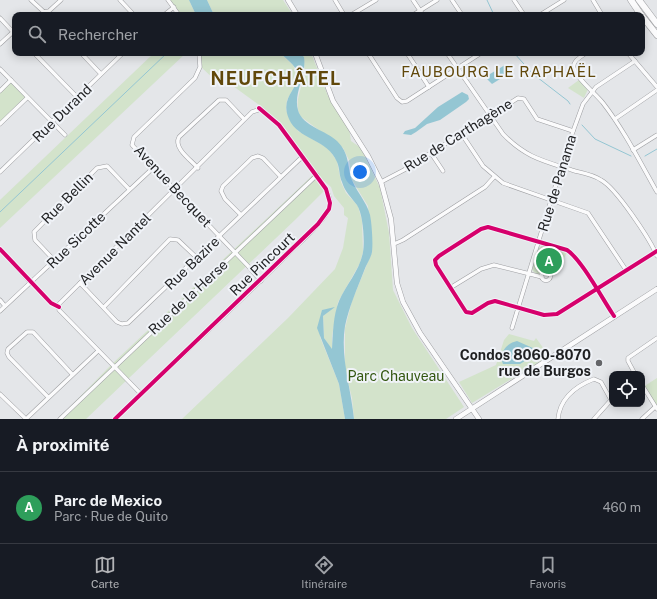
<!DOCTYPE html>
<html lang="fr">
<head>
<meta charset="utf-8">
<style>
	:root { --surface:#171b24; --page:#20242c; --text:#f1f3f6; --muted:#9ea1a6; --line:#363941; --accent:#b2b3b6 }
	body { margin:0; font-family:"Public Sans",sans-serif; background:var(--page); color:var(--text) }
	.controls { position:absolute; right:12px; bottom:12px; display:grid; overflow:hidden; border-radius:8px; box-shadow:0 2px 10px #0003 }
	.controls button { width:36px; height:36px; display:grid; place-items:center; padding:0; border:0; border-bottom:1px solid var(--line); background:var(--surface); color:var(--text); font:20px sans-serif }
	.you { position:absolute; left:360px; top:172px; width:14px; height:14px; margin:-10px; border:3px solid #fff; border-radius:50%; background:#1a73e8; box-shadow:0 0 0 6px #1a73e833 }
	.badge { display:grid; place-items:center; width:26px; height:26px; border-radius:50%; background:var(--accent); color:#fff; font-size:13px; font-weight:700 }
	.pin { position:absolute; translate:-50% -50%; border:2px solid #fff; box-shadow:0 1px 4px #0006 }
	.list { margin:0; padding:0; list-style:none }
	h2 { display:flex; justify-content:space-between; align-items:center; height:52px; margin:0; padding:0 16px; font-size:17px }
	h2 small { font-size:13px; font-weight:400; color:var(--muted) }
	.list li { display:grid; grid-template-columns:26px 1fr auto; gap:12px; align-items:center; box-sizing:border-box; height:72px; padding:0 16px; border-top:1px solid var(--line) }
	.list b { display:block; font-size:15px; white-space:nowrap }
	.list p { margin:0; font-size:13px; white-space:nowrap; color:var(--muted) }
	.list em { font-size:13px; font-style:normal; color:var(--muted) }
	.icon { flex:none; width:22px; height:22px; fill:none; stroke:currentColor; stroke-width:2; stroke-linecap:round; stroke-linejoin:round }
	.map { position:relative; flex:none; width:657px; height:419px; overflow:hidden }
	.search { position:absolute; background:var(--surface); box-shadow:0 2px 10px #0003; left:12px; right:12px; top:12px; height:44px; display:flex; align-items:center; gap:10px; box-sizing:border-box; padding:0 14px; border-radius:8px; color:var(--muted); font-size:15px }
	.sheet { height:124px; background:var(--surface) }
	nav { display:flex; justify-content:space-around; align-items:center; box-sizing:border-box; height:56px; border-top:1px solid var(--line); background:var(--surface); font-size:11px; color:var(--muted) }
	nav a { display:grid; justify-items:center; gap:2px }
	nav .on { color:var(--accent) }
	.map>svg:first-child { display:block }
</style>
</head>
<body>
<div class="map">
<svg width="657" height="419" viewBox="0 0 657 419">
	<rect width="100%" height="100%" fill="#e4e6e9"/>
	<g fill="#d3e3cb">
		<path d="M168,0H189L196,15L195,13L193,15H179Z"/>
		<path d="M207,0H283L293,15H214Z"/>
		<path d="M154,53H186L0,228V200Z"/>
		<path d="M201,53H280L293,65L297,73L296,84L287,100L286,110L298,131L328,148L337,161L341,182L346,193L358,206L362,221L363,252L360,263L338,302L332,336V350L324,338L323,316L331,309L322,310L320,337L339,384L345,419H182L288,318L335,269L343,248L348,218L344,215V208L334,196L331,187L317,175L326,189L296,219L86,419H58L112,364L315,173L282,125L262,107L233,86L216,81L201,67Z"/>
		<path d="M300,53H311L328,96L349,128L351,141L361,148L380,188L389,233L393,290L412,328L464,407L446,419H354L352,398L345,370V328L352,301L372,252L368,206L352,180L349,160L343,148L300,116C294,101 301,91 304,76C305,70 304,63 304,57Z"/>
		<path d="M11,80L27,98L0,124V91Z"/>
		<path d="M579,80L588,89L584,98L568,88Z"/>
		<path d="M543,245L567,253L559,267L551,272L545,270L537,275L532,270L539,248Z"/>
		<path d="M509,334L534,341L536,338L549,356L472,403L459,382L496,365L504,340Z"/>
		<path d="M657,378V409L643,387Z"/>
	</g>
	<g fill="#94c6d3">
		<path d="M189,0H207L214,15H196Z"/>
		<path d="M280,53H300L304,57C307,76 293,93 298,110C302,126 327,131 337,141C350,154 347,166 352,180C358,195 370,205 371,221C372,230 373,243 372,252C371,258 366,265 364,271C357,289 349,307 345,326C340,357 351,388 354,419H345L339,384L317,328L322,310L335,307L323,316L324,338L332,349C333,333 333,316 339,301C346,285 360,270 363,252C365,241 363,214 357,205C351,197 345,192 342,182C339,176 340,169 337,162C328,139 298,140 289,119C279,96 300,90 297,73C296,65 285,58 280,53Z"/>
		<path d="M505,65L511,72L492,84L485,77Z"/>
		<path d="M462,92L468,95L469,99L466,102L440,120L427,124L416,132L411,135L403,134L405,131L415,128L438,107Z"/>
		<path d="M517,341L535,349L536,354L520,364H503C498,353 507,343 517,341Z"/>
	</g>
	<g fill="none" stroke-linecap="round" stroke-linejoin="round">
		<g stroke="#94c6d3" stroke-width="1">
			<path d="M487,0L494,15"/>
			<path d="M514,53L533,74L568,101L570,104"/>
			<path d="M582,125L595,139L631,156"/>
			<path d="M645,156L657,149"/>
			<path d="M0,212L167,53"/>
		</g>
		<defs>
			<g id="street">
				<path d="M31,0L44,12L49,11L61,0"/>
				<path d="M120,0L134,15"/>
				<path d="M168,0L179,15"/>
				<path d="M335,0L344,15"/>
				<path d="M413,0L423,15"/>
				<path d="M452,0L462,15"/>
				<path d="M514,0L524,15"/>
				<path d="M593,0L602,15"/>
				<path d="M164,15L174,7"/>
				<path d="M351,15L376,0"/>
				<path d="M413,15L437,0"/>
				<path d="M540,15L564,0"/>
				<path d="M0,18L15,34"/>
				<path d="M0,44L13,32"/>
				<path d="M34,53L78,98"/>
				<path d="M81,53L101,74"/>
				<path d="M199,53L200,67L195,78L134,137L132,145L248,266L261,281"/>
				<path d="M368,53L397,98L402,102L407,101L481,53"/>
				<path d="M407,53L429,87"/>
				<path d="M447,53L503,134C526,158 544,161 575,171C584,173 594,175 601,180C616,188 650,239 657,256"/>
				<path d="M586,53C581,57 572,61 574,68C575,77 596,94 603,103C624,130 640,162 657,192"/>
				<path d="M628,53L657,87"/>
				<path d="M0,69L65,135"/>
				<path d="M0,91L11,80"/>
				<path d="M615,119L657,90"/>
				<path d="M0,124L27,98"/>
				<path d="M461,133L483,166L503,183L588,213L626,270"/>
				<path d="M633,150L657,135"/>
				<path d="M431,153L443,171"/>
				<path d="M198,168C191,160 173,148 179,137L219,100H226L244,119"/>
				<path d="M0,172L123,53"/>
				<path d="M381,182L404,170L518,98L524,99L537,119L573,131"/>
				<path d="M240,214L225,199L221,191L223,186L252,158L258,156L263,158L280,176"/>
				<path d="M394,244L403,240L485,187L494,177"/>
				<path d="M0,249L31,283"/>
				<path d="M54,260L35,240L34,232L97,168L107,166L129,189"/>
				<circle cx="546" cy="276" r="4.5"/>
				<path d="M80,283L117,322L122,324L128,323L302,157"/>
				<path d="M450,288L481,269L494,265L542,277"/>
				<path d="M0,300L5,306"/>
				<path d="M104,307L170,239L178,240L197,258"/>
				<path d="M0,311L153,168"/>
				<path d="M614,316L612,313C602,298 581,259 567,250L488,227L481,229L439,256L435,260L436,265L466,312L472,313L488,303L495,301L544,315L557,314L657,251"/>
				<path d="M512,328L568,145L583,104L596,87L635,61"/>
				<path d="M635,374L628,361V358L657,338"/>
				<path d="M642,385L657,409"/>
				<path d="M0,394L26,419L98,351"/>
				<path d="M48,397L9,357L7,353L8,349L27,332H33L72,374"/>
				<path d="M60,419L317,175"/>
				<path d="M115,419C170,366 227,314 282,260C295,246 321,226 329,209C332,202 329,195 326,189L279,125L261,109L252,112L59,304V310L62,313L141,394"/>
				<path d="M558,419C560,398 576,386 594,379L601,382L611,400L594,419"/>
				<path d="M642,419L655,407"/>
			</g>
			<g id="secondary">
				<path d="M288,0L297,15"/>
				<path d="M315,53L333,101L368,156L381,182L391,219L397,283L403,302L420,333L479,419"/>
				<path d="M456,419L657,289"/>
			</g>
			<g id="highway">
				<path d="M631,0L641,15"/>
				<path d="M639,0L657,24"/>
				<path d="M642,16L657,35"/>
			</g>
		</defs>
		<use href="#street" stroke="#9d9ea1" stroke-width="4.5"/>
		<use href="#secondary" stroke="#9d9ea1" stroke-width="5.5"/>
		<use href="#highway" stroke="#9d9ea1" stroke-width="7"/>
		<use href="#street" stroke="#fbfbfc" stroke-width="3.5"/>
		<use href="#secondary" stroke="#fbfbfc" stroke-width="4.5"/>
		<use href="#highway" stroke="#fbfbfc" stroke-width="6"/>
		<defs>
			<g id="cycleway">
				<path d="M0,249L51,303L59,307"/>
				<path d="M614,316L612,313C602,298 581,259 567,250L488,227L481,229L439,256L435,260L436,265L466,312L472,313L488,303L495,301L544,315L557,314L657,251"/>
				<path d="M115,419L318,224L329,209L330,203L326,189L279,125L259,108"/>
			</g>
		</defs>
		<use href="#cycleway" stroke="#f0f3f8" stroke-width="6"/>
		<use href="#cycleway" stroke="#d6006c" stroke-width="4"/>
	</g>
	<circle fill="#646568" stroke="#f0f3f8" stroke-width="1.5" cx="599" cy="363" r="4"/>
	<g text-anchor="middle" stroke-width="4" stroke-linejoin="round" paint-order="stroke">
		<g font-size="14" fill="#1f2022" stroke="#f0f3f8">
			<text transform="translate(62 113) rotate(-44)" y="5">Rue Durand</text>
			<text transform="translate(458 135) rotate(-32)" y="5">Rue de Carthagène</text>
			<text transform="translate(557 183) rotate(-73)" y="5">Rue de Panama</text>
			<text transform="translate(173 186) rotate(47)" y="5">Avenue Becquet</text>
			<text transform="translate(67 198) rotate(-45)" y="5">Rue Bellin</text>
			<text transform="translate(76 240) rotate(-44)" y="5">Rue Sicotte</text>
			<text transform="translate(115 249) rotate(-45)" y="5">Avenue Nantel</text>
			<text transform="translate(192 263) rotate(-44)" y="5">Rue Bazire</text>
			<text transform="translate(262 264) rotate(-44)" y="5">Rue Pincourt</text>
			<text transform="translate(188 297) rotate(-43)" y="5">Rue de la Herse</text>
		</g>
		<g font-size="14" font-weight="bold" fill="#1f2022" stroke="#f0f3f8" text-anchor="end">
			<text x="591" y="360">Condos 8060-8070<tspan x="591" dy="16">rue de Burgos</tspan></text>
		</g>
		<g font-size="14" fill="#335710" stroke="#f0f3f8">
			<text x="396" y="381">Parc Chauveau</text>
		</g>
		<g font-size="15" letter-spacing="1" fill="#61480b" stroke="#f0f3f8">
			<text x="499" y="77">FAUBOURG LE RAPHAËL</text>
		</g>
		<g font-size="18" font-weight="bold" letter-spacing="1" fill="#61480b" stroke="#f0f3f8">
			<text x="276" y="85">NEUFCHÂTEL</text>
		</g>
	</g>
</svg>
<div class="controls">
<button><svg class="icon" aria-label="locate" viewBox="0 0 24 24"><circle cx="12" cy="12" r="6"/><path d="M12 2v4M12 18v4M2 12h4M18 12h4"/></svg></button>
</div>
<div class="you"></div>
<div class="pin badge" style="left:549px;top:261px;background:#2e9e5b">A</div>
<div class="search"><svg class="icon" aria-label="search" viewBox="0 0 24 24"><circle cx="10" cy="10" r="6"/><path d="M15 15l6 6"/></svg>Rechercher</div>
</div>
<section class="sheet">
<h2>À proximité<small></small></h2>
<ul class="list">
<li><span class="badge" style="background:#2e9e5b">A</span><div><b>Parc de Mexico</b><p>Parc · Rue de Quito</p></div><em>460 m</em></li>
</ul>
</section>
<nav>
<a class="on"><svg class="icon" aria-label="map" viewBox="0 0 24 24"><path d="M3 6l6-2 6 2 6-2v14l-6 2-6-2-6 2zM9 4v14M15 6v14"/></svg>Carte</a>
<a><svg class="icon" aria-label="directions" viewBox="0 0 24 24"><path d="M12 3l9 9-9 9-9-9zM9 14v-3h6M13 9l2 2-2 2"/></svg>Itinéraire</a>
<a><svg class="icon" aria-label="saved" viewBox="0 0 24 24"><path d="M7 4h10v16l-5-4-5 4z"/></svg>Favoris</a>
</nav>
</body>
</html>
